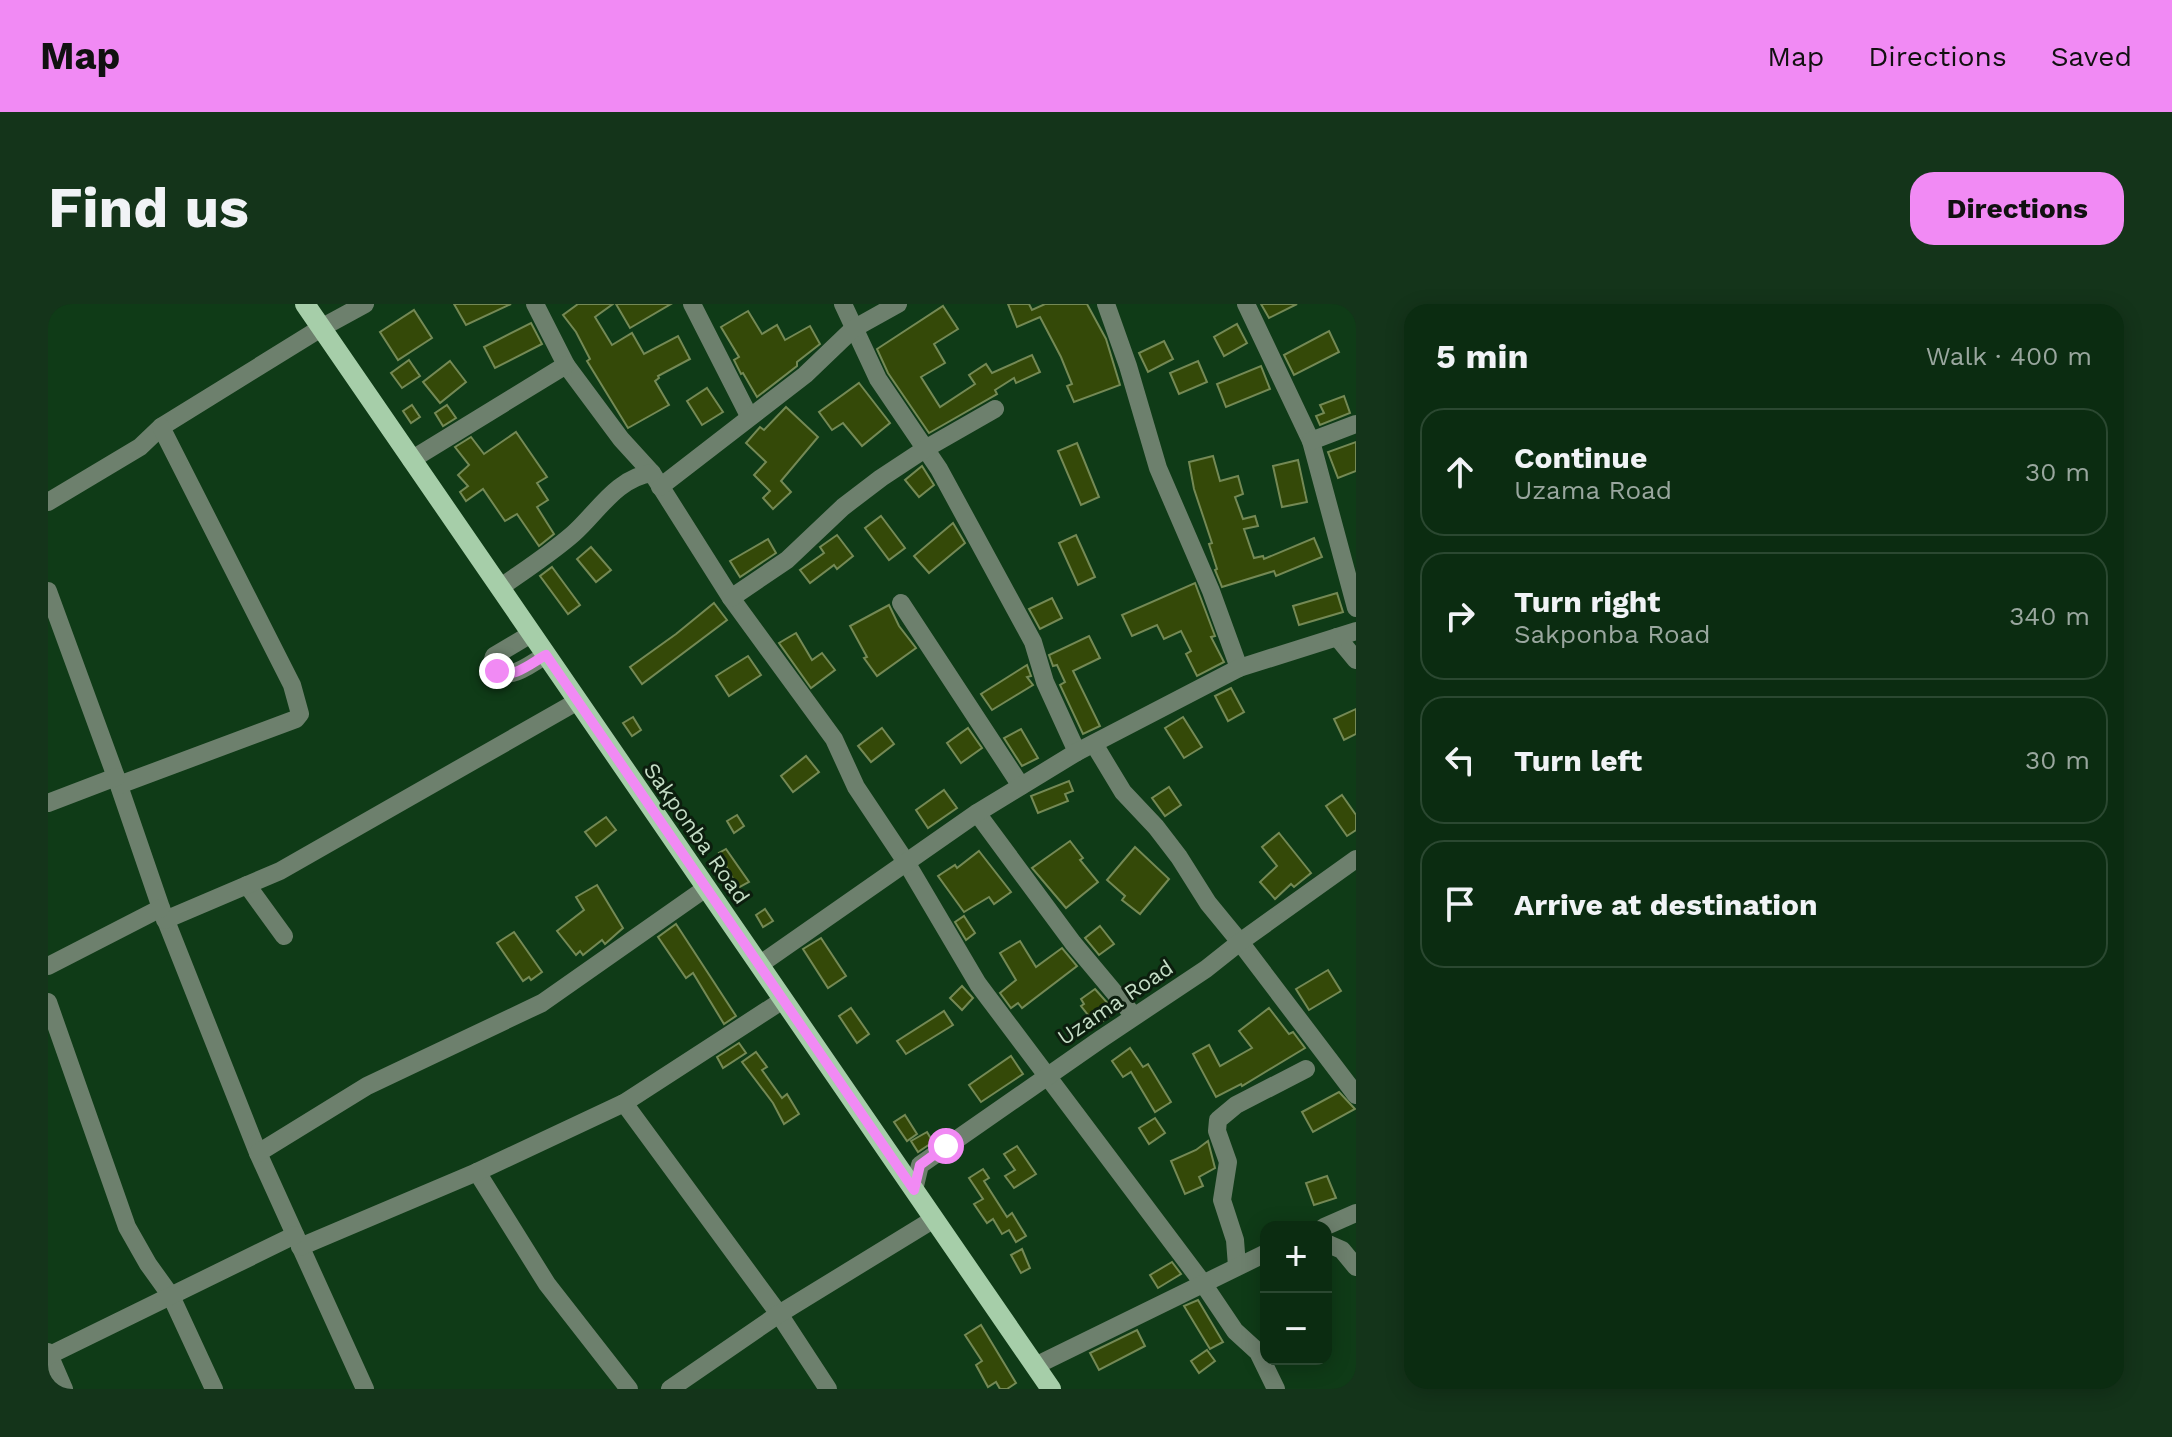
<!DOCTYPE html>
<html lang="en">
<head>
<meta charset="utf-8">
<style>
	:root { --surface:#0b2c11; --page:#14341a; --text:#f1f3f6; --muted:#9aa79f; --line:#2b4831; --accent:#f18af4 }
	body { margin:0; font-family:"Work Sans",sans-serif; background:var(--page); color:var(--text) }
	.controls { position:absolute; right:24px; bottom:24px; display:grid; overflow:hidden; border-radius:16px; box-shadow:0 4px 20px #0003 }
	.controls button { width:72px; height:72px; display:grid; place-items:center; padding:0; border:0; border-bottom:2px solid var(--line); background:var(--surface); color:var(--text); font:40px sans-serif }
	.stop { position:absolute; width:24px; height:24px; margin:-18px; border:6px solid #f18af4; border-radius:50%; background:#fff }
	.stop.end { background:#f18af4; border-color:#fff; box-shadow:0 2px 8px #0008 }
	.list { margin:0; padding:0; list-style:none }
	h2 { display:flex; justify-content:space-between; align-items:center; height:104px; margin:0; padding:0 32px; font-size:34px }
	h2 small { font-size:26px; font-weight:400; color:var(--muted) }
	.list li { display:grid; grid-template-columns:52px 1fr auto; gap:24px; align-items:center; box-sizing:border-box; height:128px; margin:0 16px 16px; padding:0 16px; border:2px solid var(--line); border-radius:24px }
	.list b { display:block; font-size:30px; white-space:nowrap }
	.list p { margin:0; font-size:26px; white-space:nowrap; color:var(--muted) }
	.list em { font-size:26px; font-style:normal; color:var(--muted) }
	.icon { flex:none; width:44px; height:44px; fill:none; stroke:currentColor; stroke-width:2; stroke-linecap:round; stroke-linejoin:round }
	.map { position:relative; flex:none; width:1308px; height:1085px; overflow:hidden; border-radius:24px }
	header { display:flex; align-items:center; gap:48px; box-sizing:border-box; height:112px; padding:0 40px; background:var(--accent); color:#111 }
	header strong { font-size:38px }
	nav { display:flex; gap:44px; margin-inline-start:auto; font-size:28px }
	.intro { display:flex; align-items:center; justify-content:space-between; box-sizing:border-box; height:192px; padding:0 48px }
	h1 { margin:0; font-size:56px }
	.button { padding:20px 36px; border-radius:24px; background:var(--accent); color:#111; font-size:28px; font-weight:700 }
	main { display:flex; gap:48px; padding:0 48px }
	aside { flex:1; background:var(--surface); border-radius:24px; box-shadow:0 4px 20px #0003 }
	.map>svg:first-child { display:block }
</style>
</head>
<body>
<header>
<strong>Map</strong>
<nav><a>Map</a><a>Directions</a><a>Saved</a></nav>
</header>
<div class="intro"><h1>Find us</h1><a class="button">Directions</a></div>
<main>
<div class="map">
<svg width="1308" height="1085" viewBox="0 0 1308 1085">
	<rect width="100%" height="100%" fill="#0f3b17"/>
	<g fill="#344908" stroke="#748955" stroke-width="2">
		<path d="M406,0H463L418,21Z"/>
		<path d="M530,0H565L547,13L564,41L584,29L596,50L630,32L642,55L610,72L611,74L607,77L621,101L580,124L539,57L542,55L528,28L515,11Z"/>
		<path d="M568,0H623L582,24Z"/>
		<path d="M960,0H981L984,6L997,0H1039L1058,35L1072,81L1026,98L1019,82L1024,80L1013,53L992,13L969,23Z"/>
		<path d="M1213,0H1249L1221,14Z"/>
		<path d="M895,2L910,25L886,40L897,59L873,73L892,103L927,80L921,71L938,60L944,69L984,51L992,68L968,79L966,74L947,86L949,90L881,129L840,69L829,45Z"/>
		<path d="M366,6L384,34L350,56L332,28Z"/>
		<path d="M700,7L714,30L729,21L737,36L762,22L772,40L749,58V62L709,93L695,69L693,70L686,56L691,53L673,23Z"/>
		<path d="M483,19L494,40L447,64L436,43Z"/>
		<path d="M1189,20L1199,39L1176,52L1166,33Z"/>
		<path d="M1281,27L1291,48L1246,71L1236,51Z"/>
		<path d="M1116,37L1125,55L1100,68L1091,49Z"/>
		<path d="M361,56L372,72L354,84L343,69Z"/>
		<path d="M402,57L418,78L392,99L375,78Z"/>
		<path d="M1150,57L1159,78L1131,90L1122,69Z"/>
		<path d="M1213,62L1222,85L1178,103L1169,80Z"/>
		<path d="M811,79L842,119L814,142L795,119L784,126L771,108Z"/>
		<path d="M659,84L675,108L654,121L639,97Z"/>
		<path d="M1296,92L1302,109L1272,121L1268,112L1276,109L1272,101Z"/>
		<path d="M364,101L372,113L363,119L355,107Z"/>
		<path d="M399,101L408,114L395,122L387,109Z"/>
		<path d="M738,103L770,133L733,177L743,188L725,205L715,194L722,187L706,171L718,158L698,139L712,123L716,126Z"/>
		<path d="M468,128L499,173L489,179L500,196L489,203L506,230L491,242L469,210L457,217L435,185L418,197L412,188L420,182L410,171L421,161L407,143L423,133L436,150Z"/>
		<path d="M1308,138V167L1290,174L1280,148Z"/>
		<path d="M1029,139L1051,193L1033,201L1010,147Z"/>
		<path d="M1165,152L1172,177L1190,172L1195,190L1187,193L1195,215L1207,212L1210,222L1196,225L1206,254L1215,252L1216,255L1266,234L1274,253L1228,272L1226,267L1174,283L1167,266L1169,265L1161,240L1164,239L1146,185L1141,158Z"/>
		<path d="M1250,156L1259,198L1234,203L1225,162Z"/>
		<path d="M874,162L886,181L871,193L857,176Z"/>
		<path d="M833,212L857,244L841,256L817,224Z"/>
		<path d="M905,219L917,239L881,269L866,252Z"/>
		<path d="M789,231L805,252L789,265L786,261L762,279L752,266L776,249L772,243Z"/>
		<path d="M1028,231L1047,273L1030,281L1011,239Z"/>
		<path d="M720,235L728,249L692,273L682,257Z"/>
		<path d="M543,243L563,266L548,278L529,255Z"/>
		<path d="M504,263L532,301L520,310L492,272Z"/>
		<path d="M1147,279L1167,332L1163,333L1176,358L1149,372L1138,350L1143,347L1133,327L1116,335L1109,321L1084,332L1074,311Z"/>
		<path d="M1289,289L1295,308L1251,321L1245,302Z"/>
		<path d="M1004,294L1014,314L992,325L981,305Z"/>
		<path d="M666,299L679,316L594,380L582,363L628,330Z"/>
		<path d="M841,301L851,322L868,344L829,372L816,354L819,353L802,322Z"/>
		<path d="M748,329L764,356L774,349L787,366L763,384L731,339Z"/>
		<path d="M1041,332L1052,354L1025,367L1052,422L1035,430L1012,381L1017,378L1009,361L1005,362L1001,351Z"/>
		<path d="M700,352L713,371L681,392L668,372Z"/>
		<path d="M979,361L983,372L979,373L985,381L944,406L933,390Z"/>
		<path d="M1183,384L1196,408L1180,417L1167,392Z"/>
		<path d="M1308,405V430L1296,436L1286,415Z"/>
		<path d="M585,413L593,426L584,432L575,419Z"/>
		<path d="M1135,413L1154,443L1136,454L1117,424Z"/>
		<path d="M834,424L846,440L823,458L810,442Z"/>
		<path d="M920,424L934,444L913,459L899,439Z"/>
		<path d="M973,425L990,454L974,462L956,434Z"/>
		<path d="M758,452L771,468L745,488L733,472Z"/>
		<path d="M1021,477L1025,487L1017,490L1020,497L990,509L983,492Z"/>
		<path d="M1121,483L1133,501L1117,512L1104,494Z"/>
		<path d="M896,486L909,504L880,524L868,506Z"/>
		<path d="M1294,491L1308,511V526L1299,532L1278,502Z"/>
		<path d="M689,511L696,522L686,529L679,517Z"/>
		<path d="M558,513L568,526L548,542L537,528Z"/>
		<path d="M1231,529L1263,569L1246,583L1243,580L1227,595L1212,578L1229,562L1214,543Z"/>
		<path d="M1022,537L1035,554L1032,556L1050,578L1018,604L984,564Z"/>
		<path d="M1087,543L1121,575L1092,610L1074,596L1077,592L1059,576Z"/>
		<path d="M678,545L701,578L690,584L671,549Z"/>
		<path d="M931,547L963,588L946,600L941,593L916,608L890,572L907,561L909,564Z"/>
		<path d="M549,581L575,624L557,640L554,636L535,651L532,647L528,651L509,627L536,606L528,593Z"/>
		<path d="M717,605L725,617L715,623L708,611Z"/>
		<path d="M916,612L927,629L918,636L907,618Z"/>
		<path d="M628,620L688,712L676,720L645,669L638,674L610,633Z"/>
		<path d="M1052,622L1066,640L1051,651L1037,634Z"/>
		<path d="M466,628L494,668L483,676L481,673L475,677L449,639Z"/>
		<path d="M773,634L798,672L780,684L755,645Z"/>
		<path d="M972,637L988,663L1014,644L1029,662L974,704L970,699L963,704L952,689L968,676L952,649Z"/>
		<path d="M1280,666L1293,687L1261,706L1248,685Z"/>
		<path d="M914,682L925,694L914,706L902,694Z"/>
		<path d="M1047,685L1063,703L1060,704L1065,710L1052,719L1051,717L1047,720L1033,702L1036,700L1033,695Z"/>
		<path d="M803,704L821,730L809,739L791,712Z"/>
		<path d="M1221,704L1241,730L1245,728L1257,744L1194,782L1193,780L1168,793L1145,750L1161,741L1172,762L1204,744L1191,727Z"/>
		<path d="M896,707L905,721L858,750L849,737Z"/>
		<path d="M691,739L698,749L675,764L669,753Z"/>
		<path d="M1082,744L1095,763L1100,760L1123,798L1107,808L1083,768L1075,773L1064,757Z"/>
		<path d="M708,748L719,763L714,766L734,794L739,790L751,810L736,820L725,799L694,758Z"/>
		<path d="M963,752L975,770L933,798L921,781Z"/>
		<path d="M1291,788L1307,805L1265,828L1254,808Z"/>
		<path d="M857,811L869,830L859,837L846,818Z"/>
		<path d="M1107,814L1117,829L1101,840L1091,824Z"/>
		<path d="M879,828L885,838L870,848L863,837Z"/>
		<path d="M1160,837L1167,864L1151,873L1155,882L1137,890L1123,857L1148,846Z"/>
		<path d="M969,842L988,870L966,884L957,872L967,866L956,850Z"/>
		<path d="M935,865L941,874L936,877L959,913L964,909L978,932L968,938L961,926L954,930L945,915L939,919L926,900L935,895L921,874Z"/>
		<path d="M1279,872L1288,894L1266,901L1258,879Z"/>
		<path d="M974,945L982,964L973,969L963,951Z"/>
		<path d="M1124,958L1133,970L1110,984L1102,971Z"/>
		<path d="M1150,996L1175,1038L1162,1045L1136,1002Z"/>
		<path d="M933,1021L968,1079L959,1085H952L948,1078L940,1083L928,1061L934,1057L917,1031Z"/>
		<path d="M1089,1026L1097,1042L1051,1066L1042,1049Z"/>
		<path d="M1159,1046L1167,1057L1151,1069L1143,1057Z"/>
	</g>
	<g fill="none" stroke-linecap="round" stroke-linejoin="round">
		<g stroke="#6d806d" stroke-width="18">
			<path d="M487,0L518,61L573,135L604,169L683,294L786,435L808,483L858,558L930,680L1154,978L1187,1027L1210,1048L1228,1085"/>
			<path d="M644,0L701,112"/>
			<path d="M795,0L830,75L891,165L985,338L997,378L1029,448"/>
			<path d="M1058,0L1080,62L1110,164L1163,287L1191,364"/>
			<path d="M1198,0L1263,137L1308,304"/>
			<path d="M1263,137L1308,120"/>
			<path d="M363,156L518,61"/>
			<path d="M612,183L757,71L805,25L850,0"/>
			<path d="M0,198L92,143L113,123L273,24L317,0"/>
			<path d="M453,283C477,266 502,250 525,230C550,208 568,174 604,169"/>
			<path d="M0,287L68,473L113,604L210,849L317,1085"/>
			<path d="M683,294L739,256L795,203L833,174L877,145L947,105"/>
			<path d="M853,299L973,482"/>
			<path d="M483,330L446,352L444,359C458,382 480,361 498,351"/>
			<path d="M1289,333L1308,356"/>
			<path d="M1046,440L1075,488L1108,523L1131,553L1160,599L1192,638L1308,791"/>
			<path d="M71,481L248,415L252,410L244,381L113,123"/>
			<path d="M0,499L68,473"/>
			<path d="M929,509L1025,639L1086,712"/>
			<path d="M199,581L236,632"/>
			<path d="M117,616L232,567L530,397"/>
			<path d="M711,661L929,509L1029,448L1191,364L1308,327"/>
			<path d="M0,662L113,604"/>
			<path d="M0,698L79,923L100,960L123,992L166,1085"/>
			<path d="M576,799L731,1010L780,1085"/>
			<path d="M210,849L319,782L494,699L658,584"/>
			<path d="M429,868L499,980L581,1085"/>
			<path d="M866,886L872,861L1053,735L1158,665L1192,638L1308,555"/>
			<path d="M1276,923L1308,909"/>
			<path d="M1278,939L1294,946L1308,963"/>
			<path d="M252,943L429,868L576,799L735,696"/>
			<path d="M1189,962L1187,936L1174,896L1180,858L1169,827L1170,816L1188,801L1258,765"/>
			<path d="M0,1048L16,1085"/>
			<path d="M0,1052L247,931"/>
			<path d="M987,1062L1218,949"/>
			<path d="M622,1085L731,1010L886,915"/>
		</g>
		<path stroke="#a6cea9" stroke-width="20" d="M257,0L1003,1085"/>
	</g>
	<g fill="none" stroke-linecap="round" stroke-linejoin="round">
		<path stroke="#f18af4" stroke-width="10" d="M449,367C465,376 483,359 498,351L866,886L872,861L898,842"/>
	</g>
	<g text-anchor="middle" stroke-width="6" stroke-linejoin="round" paint-order="stroke">
		<g font-size="22" fill="#c5ddc6" stroke="#0c1e0e">
			<text transform="translate(649 529) rotate(55)" y="8">Sakponba Road</text>
			<text transform="translate(1067 698) rotate(-34)" y="8">Uzama Road</text>
		</g>
	</g>
</svg>
<div class="controls">
<button>+</button>
<button>−</button>
</div>
<div class="stop" style="left:898px;top:842px"></div>
<div class="stop end" style="left:449px;top:367px"></div>
</div>
<aside>
<h2>5 min<small>Walk · 400 m</small></h2>
<ul class="list">
<li><svg class="icon" aria-label="ahead" viewBox="0 0 24 24"><path d="M12 20V5M6 11l6-6 6 6"/></svg><div><b>Continue</b><p>Uzama Road</p></div><em>30 m</em></li>
<li><svg class="icon" aria-label="right" viewBox="0 0 24 24"><path d="M7 20v-9h11M14 6l5 5-5 5"/></svg><div><b>Turn right</b><p>Sakponba Road</p></div><em>340 m</em></li>
<li><svg class="icon" aria-label="left" viewBox="0 0 24 24"><path d="M17 20v-9H6M10 6l-5 5 5 5"/></svg><div><b>Turn left</b></div><em>30 m</em></li>
<li><svg class="icon" aria-label="arrive" viewBox="0 0 24 24"><path d="M6 21V4h12l-3 4 3 4H6"/></svg><div><b>Arrive at destination</b></div></li>
</ul>
</aside>
</main>
</body>
</html>
